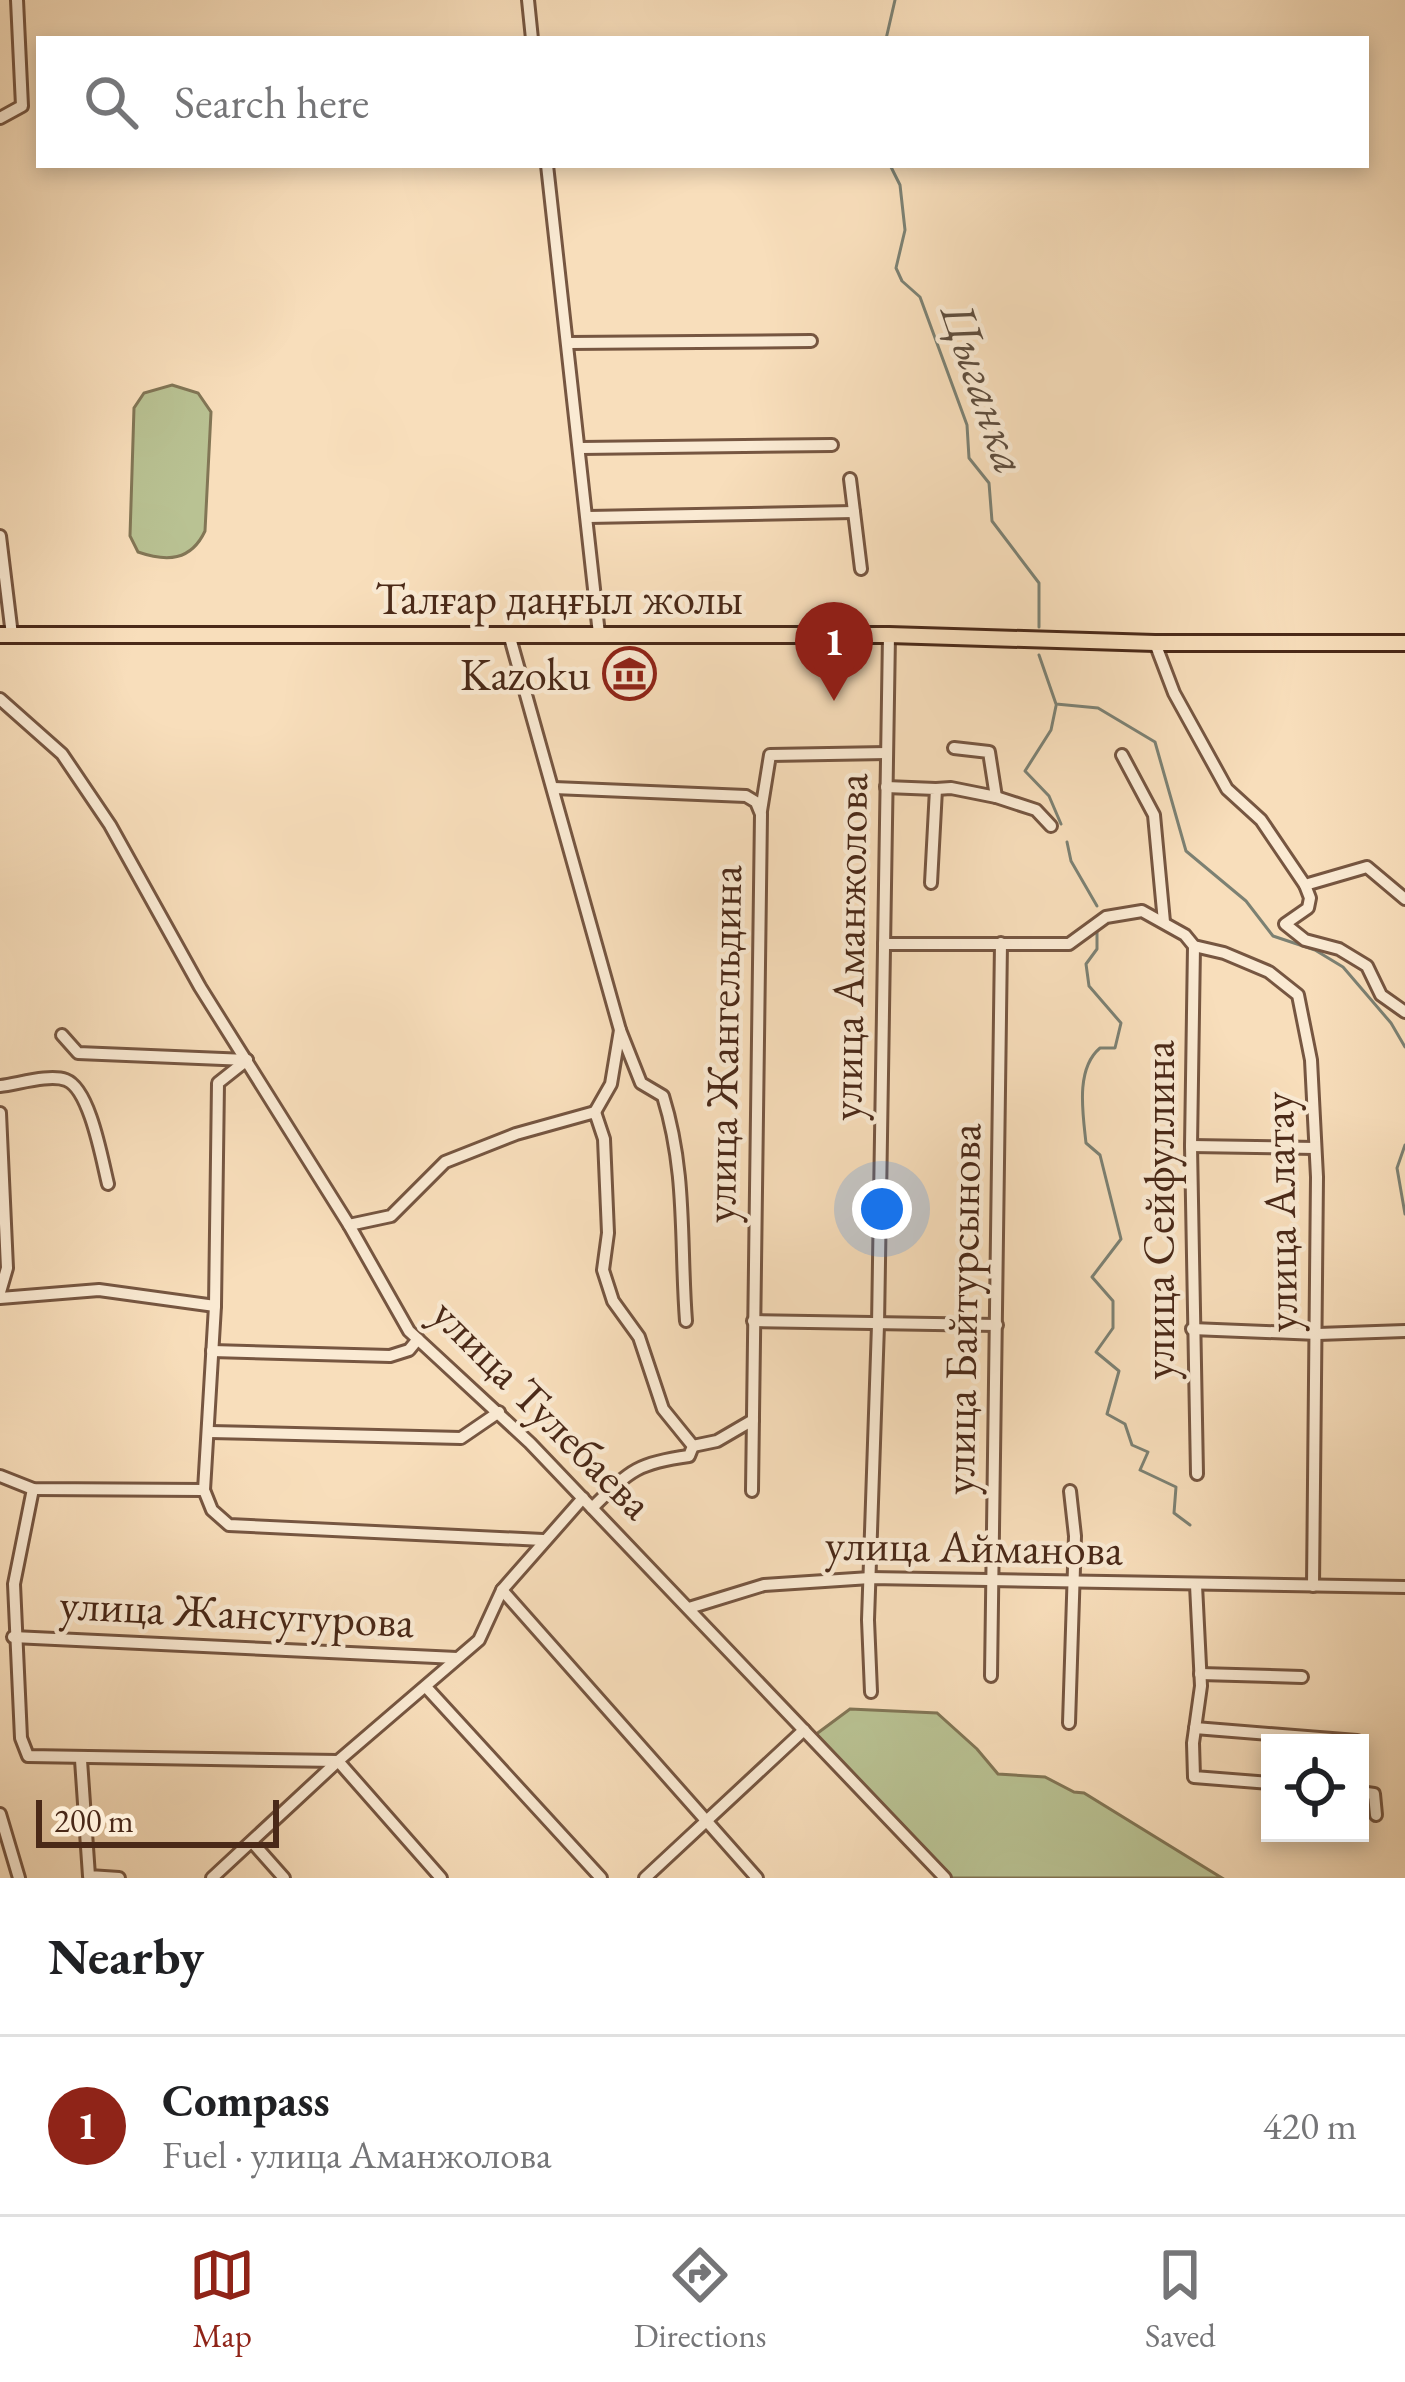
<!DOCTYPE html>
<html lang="en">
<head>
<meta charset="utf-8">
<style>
	:root { --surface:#fff; --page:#f2f2f2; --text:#202124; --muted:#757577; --line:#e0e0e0; --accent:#8f2418 }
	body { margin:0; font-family:"EB Garamond",serif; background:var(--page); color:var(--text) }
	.controls { position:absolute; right:36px; bottom:36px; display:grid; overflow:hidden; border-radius:0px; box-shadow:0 6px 18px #0003 }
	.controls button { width:108px; height:108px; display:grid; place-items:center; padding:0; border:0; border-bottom:3px solid var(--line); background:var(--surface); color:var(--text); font:60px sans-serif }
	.scale { position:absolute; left:36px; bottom:30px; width:243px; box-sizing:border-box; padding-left:12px; border:6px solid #4a2918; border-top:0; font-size:33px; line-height:42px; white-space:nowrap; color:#4a2918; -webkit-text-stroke:9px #faead3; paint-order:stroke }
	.you { position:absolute; left:882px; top:1209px; width:42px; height:42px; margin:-30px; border:9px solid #fff; border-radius:50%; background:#1a73e8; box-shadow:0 0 0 18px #1a73e833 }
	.badge { display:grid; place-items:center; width:78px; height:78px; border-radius:50%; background:var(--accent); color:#fff; font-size:39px; font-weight:700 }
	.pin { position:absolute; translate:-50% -99px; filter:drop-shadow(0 3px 6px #0008) }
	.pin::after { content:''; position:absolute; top:63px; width:42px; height:36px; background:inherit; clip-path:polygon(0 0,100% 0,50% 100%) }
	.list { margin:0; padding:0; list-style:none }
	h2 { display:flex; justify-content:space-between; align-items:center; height:156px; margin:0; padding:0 48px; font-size:51px }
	h2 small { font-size:39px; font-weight:400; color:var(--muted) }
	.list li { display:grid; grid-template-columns:78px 1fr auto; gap:36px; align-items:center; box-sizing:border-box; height:180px; padding:0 48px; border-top:3px solid var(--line) }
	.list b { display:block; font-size:45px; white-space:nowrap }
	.list p { margin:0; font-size:39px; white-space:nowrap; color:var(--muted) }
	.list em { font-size:39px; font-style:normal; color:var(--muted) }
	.icon { flex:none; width:66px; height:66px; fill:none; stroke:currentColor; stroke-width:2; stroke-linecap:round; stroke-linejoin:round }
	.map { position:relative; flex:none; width:1405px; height:1878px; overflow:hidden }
	.search { position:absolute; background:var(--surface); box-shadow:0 6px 18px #0003; left:36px; right:36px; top:36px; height:132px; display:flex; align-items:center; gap:30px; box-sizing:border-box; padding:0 42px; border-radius:0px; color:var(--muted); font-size:45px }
	.sheet { height:336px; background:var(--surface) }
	nav { display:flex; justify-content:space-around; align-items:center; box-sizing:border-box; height:168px; border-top:3px solid var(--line); background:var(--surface); font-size:33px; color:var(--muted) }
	nav a { display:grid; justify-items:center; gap:6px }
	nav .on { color:var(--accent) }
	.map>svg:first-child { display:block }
</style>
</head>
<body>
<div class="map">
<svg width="1405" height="1878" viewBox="0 0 1405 1878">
	<rect width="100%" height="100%" fill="#f8debb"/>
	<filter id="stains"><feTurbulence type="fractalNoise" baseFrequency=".00167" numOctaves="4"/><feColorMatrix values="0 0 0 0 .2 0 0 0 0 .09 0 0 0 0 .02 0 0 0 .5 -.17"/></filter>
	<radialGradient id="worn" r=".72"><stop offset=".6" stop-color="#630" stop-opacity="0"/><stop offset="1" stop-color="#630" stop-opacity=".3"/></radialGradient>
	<g fill="#b9c293" stroke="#827656" stroke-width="3">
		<path d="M172,385L198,393L211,412L205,531C191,561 167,562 138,552L130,536L134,408L144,393Z"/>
		<path d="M850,1709L937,1713L977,1749L998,1774L1045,1777L1074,1792L1084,1793L1222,1878H952L815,1735Z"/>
	</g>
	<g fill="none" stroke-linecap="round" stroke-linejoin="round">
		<g stroke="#7c8173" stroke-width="3">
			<path d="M886,39L895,0"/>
			<path d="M890,165L900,185L905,230L896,268L902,281L920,297L967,425L969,458L989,483L992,521L1039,583V627"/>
			<path d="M1039,655L1056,704L1098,708L1155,742L1186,851L1246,901L1273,936L1315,950L1343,967L1391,1023L1405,1047"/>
			<path d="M1056,706L1051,730L1025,771L1049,796L1061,824"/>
			<path d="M1067,842L1071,861L1097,906"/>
			<path d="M1097,932V949L1086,964L1089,986L1121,1023L1115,1048H1100C1075,1069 1083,1114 1086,1143L1100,1155L1121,1239L1092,1277L1113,1301V1328L1096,1352L1119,1371L1107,1414L1125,1424L1132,1445L1148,1452L1140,1470L1176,1487L1174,1513L1190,1525"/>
			<path d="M1405,1145L1397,1168L1405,1214"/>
		</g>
		<defs>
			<g id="minor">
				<path d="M528,0L532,39"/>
				<path d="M0,118L22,106L17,0"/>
				<path d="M547,165L599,634"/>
				<path d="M568,343L811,341"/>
				<path d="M581,448L832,445"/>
				<path d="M850,479L861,569"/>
				<path d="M588,517L854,512"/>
				<path d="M0,536L12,635"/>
				<path d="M509,634L620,1030L641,1083L663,1096C687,1173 680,1242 686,1321"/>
				<path d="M1155,643L1174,693L1227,789L1261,820L1305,885L1367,867L1405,899"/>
				<path d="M0,699L62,754L110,825L200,987L349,1225L409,1331L530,1443L945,1878"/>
				<path d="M1122,755L1154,815L1164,922"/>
				<path d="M886,787L936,789L931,883"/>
				<path d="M554,788L746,796L756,802L761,814L752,1491"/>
				<path d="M936,789L951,788L996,797L989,752L954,748"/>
				<path d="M996,797L1036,810L1051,826"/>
				<path d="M761,811L770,755L887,753"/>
				<path d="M1305,885L1310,898L1308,908L1285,924L1305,940L1339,949L1367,966L1381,995L1405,1012"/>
				<path d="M884,944H1069L1106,917L1142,911L1185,935L1194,946L1224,953L1269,972L1298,995L1311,1060L1317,1177L1313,1586"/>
				<path d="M1194,946L1191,1146L1197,1474"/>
				<path d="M62,1035L78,1053L247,1060"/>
				<path d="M0,1086C18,1084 49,1074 66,1080C90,1089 102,1160 108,1184"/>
				<path d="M595,1112L611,1084L620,1030"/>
				<path d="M0,1113L7,1268L0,1292"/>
				<path d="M1191,1146L1315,1148"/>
				<path d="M349,1225L391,1216L445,1162L516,1134L595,1112L604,1139L608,1233L603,1270L613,1301L639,1337L663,1409L693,1446L689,1456C636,1463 630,1471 592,1508"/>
				<path d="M0,1298L99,1290L215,1306"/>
				<path d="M753,1321L997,1325"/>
				<path d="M1192,1329L1318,1334L1405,1331"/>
				<path d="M212,1351L390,1356L409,1350L418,1339"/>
				<path d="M210,1432L461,1438L499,1412"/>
				<path d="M693,1446L717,1441L753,1420"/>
				<path d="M0,1476L33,1489L204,1490L212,1510L229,1525L543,1540"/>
				<path d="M33,1489L14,1584L21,1738L28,1756L338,1761L441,1878"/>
				<path d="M204,1490L215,1306L218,1083L247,1060"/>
				<path d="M1196,1585L1201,1686L1193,1743L1194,1777L1270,1783"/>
				<path d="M502,1590L757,1878"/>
				<path d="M689,1608L764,1585L870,1578L1405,1587"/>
				<path d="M13,1637L457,1658"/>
				<path d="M1200,1674L1302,1677"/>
				<path d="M991,1676L1001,943"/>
				<path d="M426,1687L601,1878"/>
				<path d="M871,1692L868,1620L878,1325L889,635"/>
				<path d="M1069,1723L1075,1536L1070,1491"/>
				<path d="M1195,1728L1357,1741"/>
				<path d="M81,1760L89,1876L119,1878"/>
				<path d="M1360,1792L1374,1794L1376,1815"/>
				<path d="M0,1814L19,1878"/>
				<path d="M253,1843L284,1878"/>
				<path d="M212,1878L338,1761L479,1640L502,1590L583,1498"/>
				<path d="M645,1878L804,1730"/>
			</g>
			<path id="major" d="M0,635H889L1155,643H1405"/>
		</defs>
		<use href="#minor" stroke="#765641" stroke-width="16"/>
		<use href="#major" stroke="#4a2918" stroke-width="20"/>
		<use href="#minor" stroke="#faead3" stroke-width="10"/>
		<use href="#major" stroke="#f8debb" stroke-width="14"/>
	</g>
	<defs>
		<symbol id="museum-ring" viewBox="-11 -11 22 22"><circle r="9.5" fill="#faead3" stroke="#8f2418" stroke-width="1.5"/><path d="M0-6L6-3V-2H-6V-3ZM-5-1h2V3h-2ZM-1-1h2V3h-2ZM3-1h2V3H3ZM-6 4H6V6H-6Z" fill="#8f2418"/></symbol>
	</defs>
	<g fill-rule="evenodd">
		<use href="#museum-ring" x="600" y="644" width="59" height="59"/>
	</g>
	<g text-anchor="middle" stroke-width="9" stroke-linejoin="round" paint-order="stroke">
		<g font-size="45" fill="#4a2918" stroke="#faead3">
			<text x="559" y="614">Талғар даңғыл жолы</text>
			<text transform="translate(848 947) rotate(-89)" y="16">улица Аманжолова</text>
			<text transform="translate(722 1044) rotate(-89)" y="16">улица Жангельдина</text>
			<text transform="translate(1158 1210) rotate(-90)" y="16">улица Сейфуллина</text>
			<text transform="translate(1279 1212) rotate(-91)" y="16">улица Алатау</text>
			<text transform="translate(961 1309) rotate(-89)" y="16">улица Байтурсынова</text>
			<text transform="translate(543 1408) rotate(45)" y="16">улица Тулебаева</text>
			<text transform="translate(974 1546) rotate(1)" y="16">улица Айманова</text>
			<text transform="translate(237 1612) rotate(3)" y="16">улица Жансугурова</text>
		</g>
		<g font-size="45" fill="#4a2918" stroke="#faead3" text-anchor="end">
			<text x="591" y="690">Kazoku</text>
		</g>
		<g font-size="48" font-style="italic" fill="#5f4e3e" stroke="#faead3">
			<text transform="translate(985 388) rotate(71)" y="17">Цыганка</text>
		</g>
	</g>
	<rect width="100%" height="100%" filter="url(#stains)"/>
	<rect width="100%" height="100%" fill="url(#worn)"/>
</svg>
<div class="controls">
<button><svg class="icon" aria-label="locate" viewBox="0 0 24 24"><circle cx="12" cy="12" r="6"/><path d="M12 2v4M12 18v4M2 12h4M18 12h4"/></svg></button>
</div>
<div class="scale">200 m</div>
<div class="you"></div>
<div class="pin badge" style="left:834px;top:701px">1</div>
<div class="search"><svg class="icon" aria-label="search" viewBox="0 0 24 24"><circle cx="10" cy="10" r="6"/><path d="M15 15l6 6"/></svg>Search here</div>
</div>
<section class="sheet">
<h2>Nearby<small></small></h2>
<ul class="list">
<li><span class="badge">1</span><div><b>Compass</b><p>Fuel · улица Аманжолова</p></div><em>420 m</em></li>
</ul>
</section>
<nav>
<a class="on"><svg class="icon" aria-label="map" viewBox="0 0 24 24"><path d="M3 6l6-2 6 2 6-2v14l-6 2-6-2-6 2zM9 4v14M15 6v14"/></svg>Map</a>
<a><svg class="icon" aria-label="directions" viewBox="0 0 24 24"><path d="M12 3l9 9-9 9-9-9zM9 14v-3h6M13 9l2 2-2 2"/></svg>Directions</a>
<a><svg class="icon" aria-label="saved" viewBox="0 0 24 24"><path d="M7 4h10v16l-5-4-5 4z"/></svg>Saved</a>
</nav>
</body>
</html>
